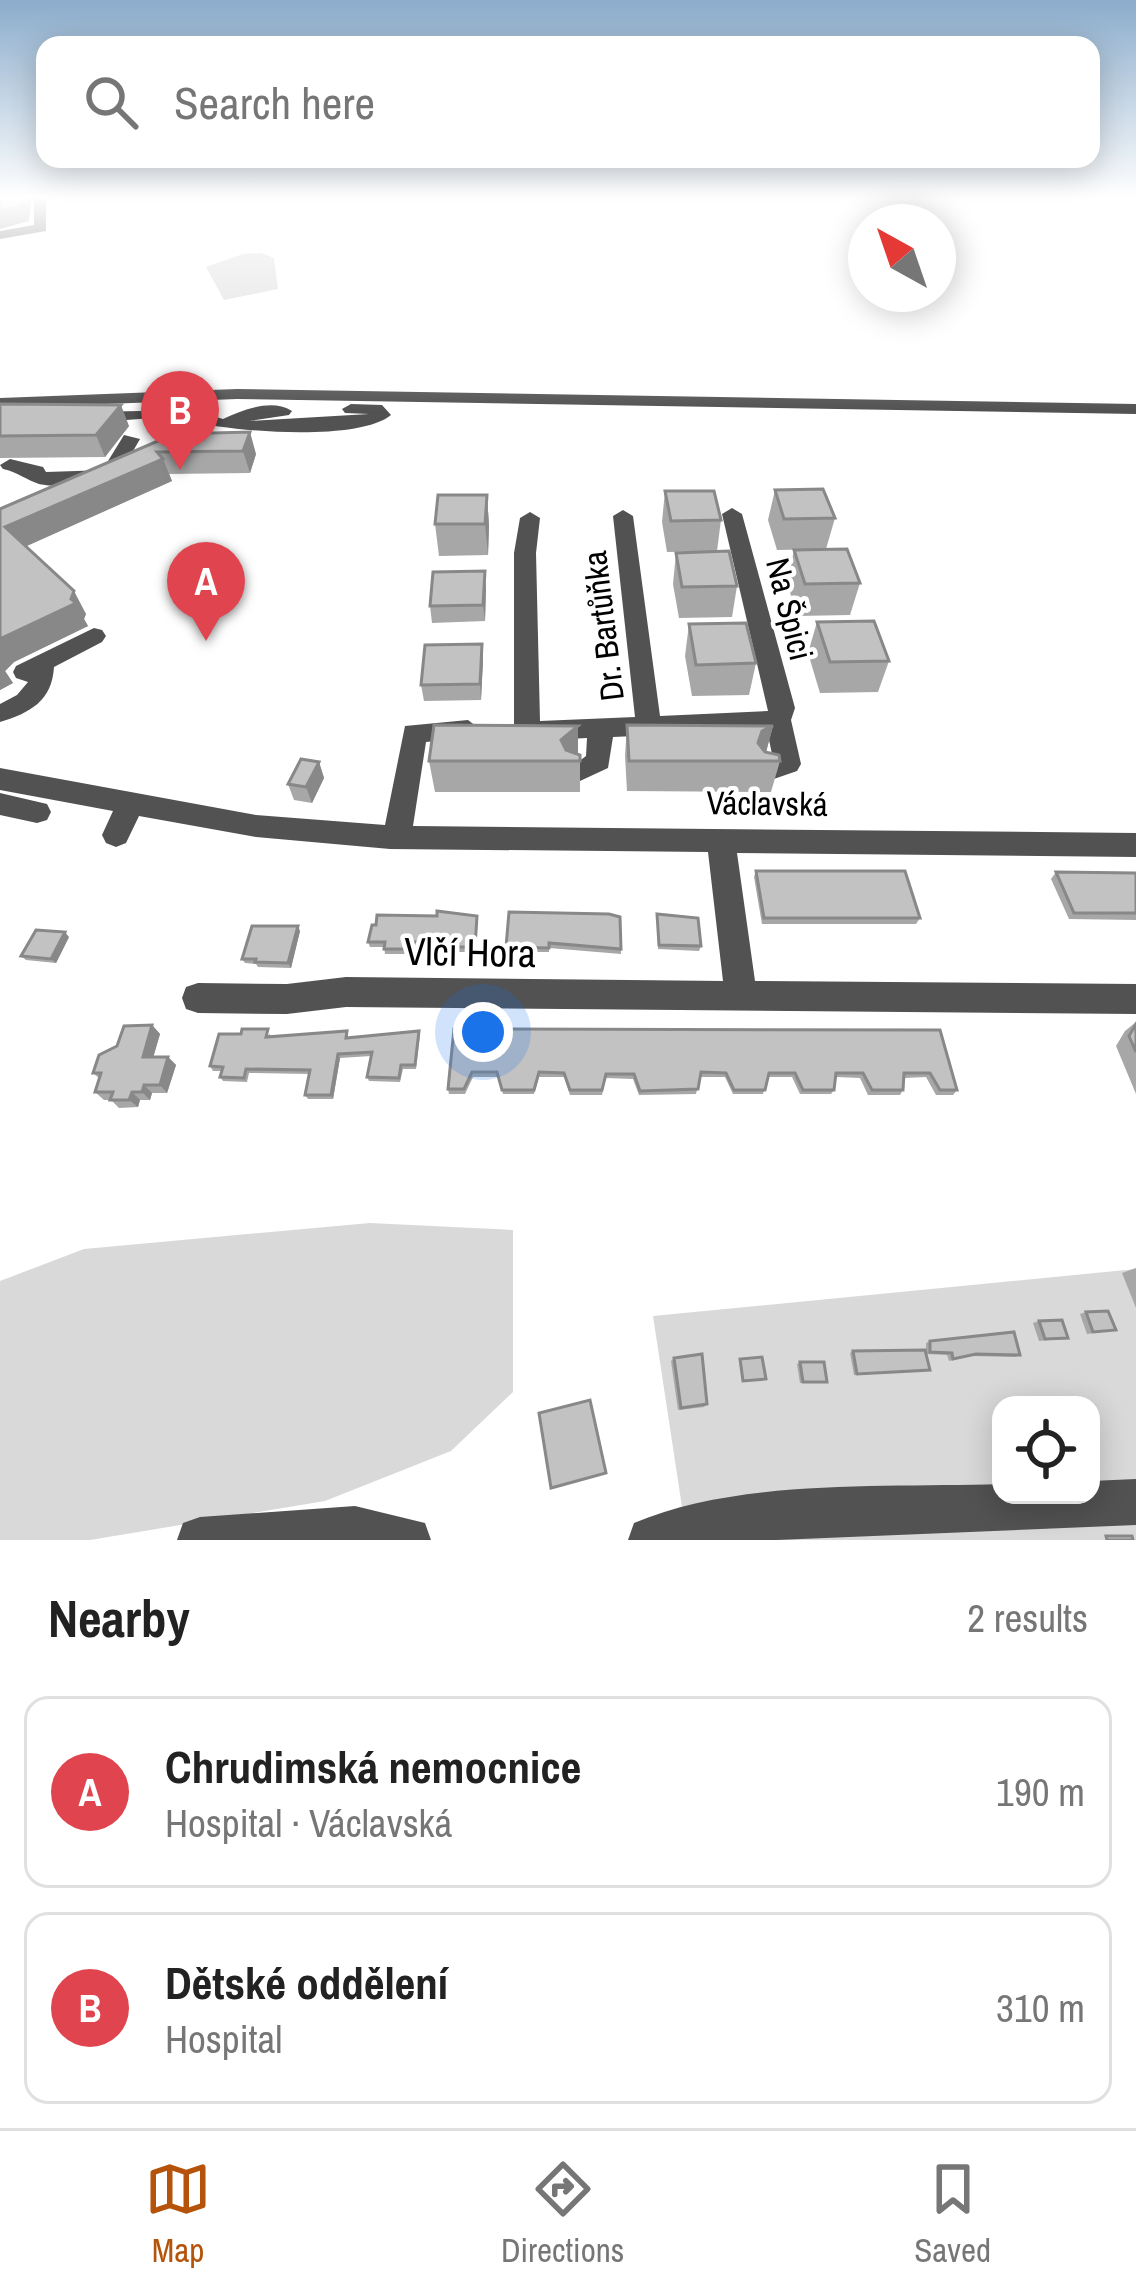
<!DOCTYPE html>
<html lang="en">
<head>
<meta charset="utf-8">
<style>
	:root { --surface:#fff; --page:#f6f6f6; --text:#222; --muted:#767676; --line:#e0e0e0; --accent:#b45309 }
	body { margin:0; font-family:"Archivo Narrow",sans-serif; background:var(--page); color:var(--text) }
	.controls { position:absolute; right:36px; bottom:36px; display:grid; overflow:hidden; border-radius:24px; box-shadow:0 6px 30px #0003 }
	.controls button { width:108px; height:108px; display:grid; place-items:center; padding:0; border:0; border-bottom:3px solid var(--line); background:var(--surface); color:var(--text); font:60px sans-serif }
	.compass { position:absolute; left:848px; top:204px; width:108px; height:108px; border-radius:50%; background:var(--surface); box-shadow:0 6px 30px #0003; rotate:320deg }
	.you { position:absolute; left:483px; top:1032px; width:42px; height:42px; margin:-30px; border:9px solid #fff; border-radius:50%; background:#1a73e8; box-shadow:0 0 0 18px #1a73e833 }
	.badge { display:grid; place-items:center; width:78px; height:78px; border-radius:50%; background:var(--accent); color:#fff; font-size:39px; font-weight:700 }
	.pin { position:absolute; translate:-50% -99px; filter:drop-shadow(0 3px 6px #0008) }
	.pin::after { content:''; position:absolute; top:63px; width:42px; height:36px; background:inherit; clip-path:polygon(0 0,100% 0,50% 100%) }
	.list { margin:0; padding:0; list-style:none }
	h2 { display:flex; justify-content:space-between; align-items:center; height:156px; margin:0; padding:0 48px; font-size:51px }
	h2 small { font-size:39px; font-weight:400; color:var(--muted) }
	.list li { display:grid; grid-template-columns:78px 1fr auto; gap:36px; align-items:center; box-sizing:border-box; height:192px; margin:0 24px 24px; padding:0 24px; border:3px solid var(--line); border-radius:24px }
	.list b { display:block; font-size:45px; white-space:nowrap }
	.list p { margin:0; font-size:39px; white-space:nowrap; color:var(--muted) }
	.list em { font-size:39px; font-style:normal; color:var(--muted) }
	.icon { flex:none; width:66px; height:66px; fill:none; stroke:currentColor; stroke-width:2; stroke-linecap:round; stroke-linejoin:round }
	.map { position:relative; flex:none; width:1136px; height:1540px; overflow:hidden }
	.search { position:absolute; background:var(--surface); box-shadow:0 6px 30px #0003; left:36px; right:36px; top:36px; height:132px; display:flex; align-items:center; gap:30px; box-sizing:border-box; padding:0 42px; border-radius:24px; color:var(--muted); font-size:45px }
	.sheet { height:588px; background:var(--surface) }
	nav { display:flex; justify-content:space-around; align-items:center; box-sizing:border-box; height:168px; border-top:3px solid var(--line); background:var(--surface); font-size:33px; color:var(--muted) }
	nav a { display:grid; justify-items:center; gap:6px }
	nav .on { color:var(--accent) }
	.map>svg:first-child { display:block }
</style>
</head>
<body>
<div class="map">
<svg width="1136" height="1540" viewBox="0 0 1136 1540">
	<rect width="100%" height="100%" fill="#fff"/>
	<g fill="#d9d9d9" fill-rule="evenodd">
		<path d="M261,253L274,258L278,289L224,300L206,267L243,254Z"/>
		<path d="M370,1223L513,1230V1392L451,1451L325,1501L90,1540H0V1281L84,1249Z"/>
		<path d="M1136,1269V1540H687L653,1316ZM1001,1405H1091V1495H1001Z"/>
	</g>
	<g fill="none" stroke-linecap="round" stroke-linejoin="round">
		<g fill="#525252" fill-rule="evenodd">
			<path d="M34,196H46V231L0,239V231L34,225Z"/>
			<path d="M237,389L1136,404V414L237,399L0,408V398Z"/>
			<path d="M351,404L382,405L391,415C359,442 231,432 191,421C165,414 116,422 88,422L79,417L88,412L193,410L223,419C244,410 271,398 292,411L289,415L249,421L369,414L345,413L342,409Z"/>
			<path d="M124,435L140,439L125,465H111L108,461Z"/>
			<path d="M10,459L43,467L46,472L107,470L117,476C103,486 57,488 39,484C27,480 17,472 3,469L0,465Z"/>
			<path d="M732,508L742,514L795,708L791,720L801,764L797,771L768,781L758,778L754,771L758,764L773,759L767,730L613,737L608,768L580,781L570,778L566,771L586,756L587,738L527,741L514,731V553L520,518L530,512L540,518L536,553L540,721L635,717L613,516L623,510L633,516L660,716L768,711L722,514Z"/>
			<path d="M94,628L102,630L106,636L102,642L54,667C52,701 30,713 0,722V704L17,695L28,682L16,678L13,672L16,666Z"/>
			<path d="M468,720L481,730L477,737L426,742L413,826L1136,833V857L737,853L755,981L1136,984V1014L346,1007L287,1014L198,1013L186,1009L182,998L186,987L198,983L287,984L346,977L723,981L708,852L390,849L256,837L139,816L126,843L116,847L106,843L102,835L113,811L0,790V768L256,815L385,825L405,726Z"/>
			<path d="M0,793L47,804L51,812L47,820L37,823L0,815Z"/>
			<path d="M1136,1479V1525L777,1540H628L634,1523C740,1478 886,1488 1001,1484V1495H1091V1481Z"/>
			<path d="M355,1506L425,1523L431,1540H177L183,1523L200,1517Z"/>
		</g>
	</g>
	<g fill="#a7a7a7">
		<path d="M0,404L129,426L105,457L0,458Z"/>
		<path d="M174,434L256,454L250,473L169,474L172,481L26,546L86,614L84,619L88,626L14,662L5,671L13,683L0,690V509Z"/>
		<path d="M775,490L835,518L826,549L777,550L768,520Z"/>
		<path d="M665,491L721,520L717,551L667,552L662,522Z"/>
		<path d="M487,495L489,526L488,555L439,556L435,524Z"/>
		<path d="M794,550L860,583L850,615L797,616L787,582Z"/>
		<path d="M676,553L737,586L732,617L679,618L673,584Z"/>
		<path d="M486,588L485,621L432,623L430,606Z"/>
		<path d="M817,622L889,661L878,692L820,693L808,653Z"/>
		<path d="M689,624L756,663L749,695L692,696L685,656Z"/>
		<path d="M483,660L481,700L424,701L421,685Z"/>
		<path d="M627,725L773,726L766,752L780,761L771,792L627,791L625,756Z"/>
		<path d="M578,754L580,755V792H435L429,761Z"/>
		<path d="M319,762L324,778L312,803L294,800L288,784Z"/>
		<path d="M756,871L920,918L916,924H762L754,877Z"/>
		<path d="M1056,872L1136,873V920L1069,919L1051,879Z"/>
		<path d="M657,914L701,946L699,951L658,949Z"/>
		<path d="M620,917L621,954L549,948V952H507L506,947Z"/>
		<path d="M478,920L475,952H448L447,947H413L412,954H385L384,947H370L368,942Z"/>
		<path d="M300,931L291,968L258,967L256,964L245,963L242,959Z"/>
		<path d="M69,937L56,963L26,960L21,956Z"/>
		<path d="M1136,1022V1094L1116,1046L1125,1031Z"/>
		<path d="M152,1025L160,1034L153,1057H168L176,1065L167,1093H152L150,1100H140L138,1107L119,1108L111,1100H104L95,1092L99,1078L93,1073Z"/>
		<path d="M454,1029L940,1030L957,1090L953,1095H936L926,1077L904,1078L903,1090L900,1095H868L860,1078L836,1077L834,1090L831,1094H800L792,1077H768L763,1094H733L725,1077H700L696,1094L639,1095L633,1079L606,1078L602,1095H570L564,1077H539L534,1094H503L498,1077H473L465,1094H449L448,1089Z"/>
		<path d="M347,1031L348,1038L419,1031L420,1035L416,1069H403L400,1082L369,1081L367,1077L371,1056L340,1058L333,1099H308L305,1095L309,1074L249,1073L247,1082L223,1081L220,1077L222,1071H213L210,1066L270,1034V1037Z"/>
		<path d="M1136,1268V1308L1122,1273Z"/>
		<path d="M1086,1312L1116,1330L1087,1334L1080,1314Z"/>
		<path d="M1039,1321L1068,1338L1039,1341L1033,1323Z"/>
		<path d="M930,1341L1020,1355L1015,1357L971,1356L949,1361L947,1355L926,1354V1343Z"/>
		<path d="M853,1351L930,1370L854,1375L850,1353Z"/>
		<path d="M674,1358L707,1404L704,1407L678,1410L671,1361Z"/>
		<path d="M800,1362L827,1382L800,1383L797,1364Z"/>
	</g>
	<g fill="#888">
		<path d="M24,196H32L29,221L0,229V211Z"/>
		<path d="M121,405L129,426L105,457L96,435Z"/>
		<path d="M250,432L256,454L250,473L243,451Z"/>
		<path d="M163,459L172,481L18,550L5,527Z"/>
		<path d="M487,495L489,526L488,555L485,524Z"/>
		<path d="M485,571L486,588L485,621L483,605Z"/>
		<path d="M74,591L86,614L84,619L88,626L14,662L5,671L13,683L0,690V639L71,599Z"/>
		<path d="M482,644L483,660L481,700L480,684Z"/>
		<path d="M578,726V756L572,761L561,740Z"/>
		<path d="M773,726L765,756L753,761L762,731Z"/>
		<path d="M319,762L324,778L312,803L306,787Z"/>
		<path d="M298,926L300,931L291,968L288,963Z"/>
		<path d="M65,932L69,937L56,963L51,959Z"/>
		<path d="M152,1025L160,1034L151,1065L143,1057Z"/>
		<path d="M338,1054L340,1058L333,1099L331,1095Z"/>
		<path d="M168,1057L176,1065L167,1093L160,1085Z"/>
		<path d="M144,1085L152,1093L150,1100L142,1092Z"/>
		<path d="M132,1092L140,1100L138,1107L129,1100Z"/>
	</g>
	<g fill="#c2c2c2" stroke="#888" stroke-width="3">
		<path d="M0,196H24L23,205L0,211Z"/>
		<path d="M0,404L121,405L96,435L0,436Z"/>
		<path d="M250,432L243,451L157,452L163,459L5,527L74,591L71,599L76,603L0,639V509L174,434Z"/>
		<path d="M823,489L835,518L784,519L775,490Z"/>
		<path d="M665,491H714L721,520L671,521Z"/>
		<path d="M438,495H487L485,524H435Z"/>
		<path d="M847,549L860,583L805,584L794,550Z"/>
		<path d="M729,551L737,586L682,587L676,553Z"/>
		<path d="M485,571L483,605L430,606L433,572Z"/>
		<path d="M874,621L889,661L830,662L817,622Z"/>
		<path d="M746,623L756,663L696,665L689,624Z"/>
		<path d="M482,644L480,684L421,685L425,645Z"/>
		<path d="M434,725L578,726L561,740L566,750L580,755V761H429Z"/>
		<path d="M627,725L773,726L762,731L758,743L765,752L779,755L780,761H629Z"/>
		<path d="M301,759L319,762L306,787L288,784Z"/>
		<path d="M756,871H905L920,918H764Z"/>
		<path d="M1056,872L1136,873V913H1074Z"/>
		<path d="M437,911L477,916L475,947H447V942H412L411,949H384L385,942H368L372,925H376L377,915L437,916Z"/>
		<path d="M509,912L609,914L620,917L621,949L549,943V948L506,947Z"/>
		<path d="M657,914L698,918L701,946L659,945Z"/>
		<path d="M252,926H298L288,963L255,962L256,959H242Z"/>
		<path d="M36,930L65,932L51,959L21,956Z"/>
		<path d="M1136,1024V1052L1129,1036Z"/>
		<path d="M152,1025L143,1057H168L160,1085H144L142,1092H132L129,1100H110L113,1092H95L101,1073H93L99,1055L117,1046L124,1026Z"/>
		<path d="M242,1029H268L266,1037L347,1031L346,1038L419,1031L415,1065H401L399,1078L367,1077L372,1052L338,1054L331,1095H305L310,1070L246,1069L244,1078L220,1077L223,1067L210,1066L219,1034H241Z"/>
		<path d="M454,1029L940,1030L957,1090H940L930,1073H904L903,1090H872L863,1073H836L834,1090H803L795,1073H769L765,1090H734L726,1073L701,1072L698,1089L640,1091L634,1074H606L602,1090H570L564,1073L539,1072L534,1090H502L497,1072H472L464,1089H448Z"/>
		<path d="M1108,1311L1116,1330L1093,1332L1086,1312Z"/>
		<path d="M1062,1320L1068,1338L1045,1339L1039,1321Z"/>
		<path d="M1014,1332L1020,1355L976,1354L953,1359L952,1353L930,1352V1341Z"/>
		<path d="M925,1350L930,1370L857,1374L853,1351Z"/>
		<path d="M702,1354L707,1404L681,1408L674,1358Z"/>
		<path d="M762,1357L766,1379L743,1381L740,1359Z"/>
		<path d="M800,1362H824L827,1382H803Z"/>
		<path d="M590,1400L606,1473L551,1488L539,1413Z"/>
		<path d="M1106,1536H1132L1133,1540H1107Z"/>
	</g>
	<linearGradient id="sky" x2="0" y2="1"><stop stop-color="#8baccb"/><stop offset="0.48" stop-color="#fff"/><stop offset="1" stop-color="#fff" stop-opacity="0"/></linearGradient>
	<rect width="1136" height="411" fill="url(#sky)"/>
	<g text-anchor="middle" stroke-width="9" stroke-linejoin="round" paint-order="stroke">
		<g font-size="33" fill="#000" stroke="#fff">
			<text transform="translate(790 609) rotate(76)" y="12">Na Špici</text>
			<text transform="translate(603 626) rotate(-97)" y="12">Dr. Bartůňka</text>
			<text transform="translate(767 803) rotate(1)" y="12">Václavská</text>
		</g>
		<g font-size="39" fill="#000" stroke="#fff">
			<text transform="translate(470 952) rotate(1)" y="14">Vlčí Hora</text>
		</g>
	</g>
</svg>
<div class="controls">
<button><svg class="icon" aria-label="locate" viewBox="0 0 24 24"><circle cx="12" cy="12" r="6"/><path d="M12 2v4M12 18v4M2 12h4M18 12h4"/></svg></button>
</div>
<svg class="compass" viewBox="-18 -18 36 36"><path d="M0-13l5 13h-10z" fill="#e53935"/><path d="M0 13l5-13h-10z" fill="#767676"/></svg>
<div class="you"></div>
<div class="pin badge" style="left:206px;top:641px;background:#e0444e">A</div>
<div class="pin badge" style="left:180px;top:470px;background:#e0444e">B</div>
<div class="search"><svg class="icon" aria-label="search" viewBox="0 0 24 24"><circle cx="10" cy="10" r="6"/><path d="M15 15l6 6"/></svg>Search here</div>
</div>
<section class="sheet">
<h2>Nearby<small>2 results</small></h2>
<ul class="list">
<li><span class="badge" style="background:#e0444e">A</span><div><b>Chrudimská nemocnice</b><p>Hospital · Václavská</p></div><em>190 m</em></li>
<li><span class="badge" style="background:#e0444e">B</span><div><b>Dětské oddělení</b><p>Hospital</p></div><em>310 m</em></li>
</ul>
</section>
<nav>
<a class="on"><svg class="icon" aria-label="map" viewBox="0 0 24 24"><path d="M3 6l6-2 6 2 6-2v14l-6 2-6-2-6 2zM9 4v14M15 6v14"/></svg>Map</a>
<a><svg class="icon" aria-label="directions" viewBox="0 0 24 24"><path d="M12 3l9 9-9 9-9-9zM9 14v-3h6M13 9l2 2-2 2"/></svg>Directions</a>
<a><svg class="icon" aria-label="saved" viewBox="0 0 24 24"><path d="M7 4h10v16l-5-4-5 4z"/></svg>Saved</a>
</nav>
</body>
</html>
